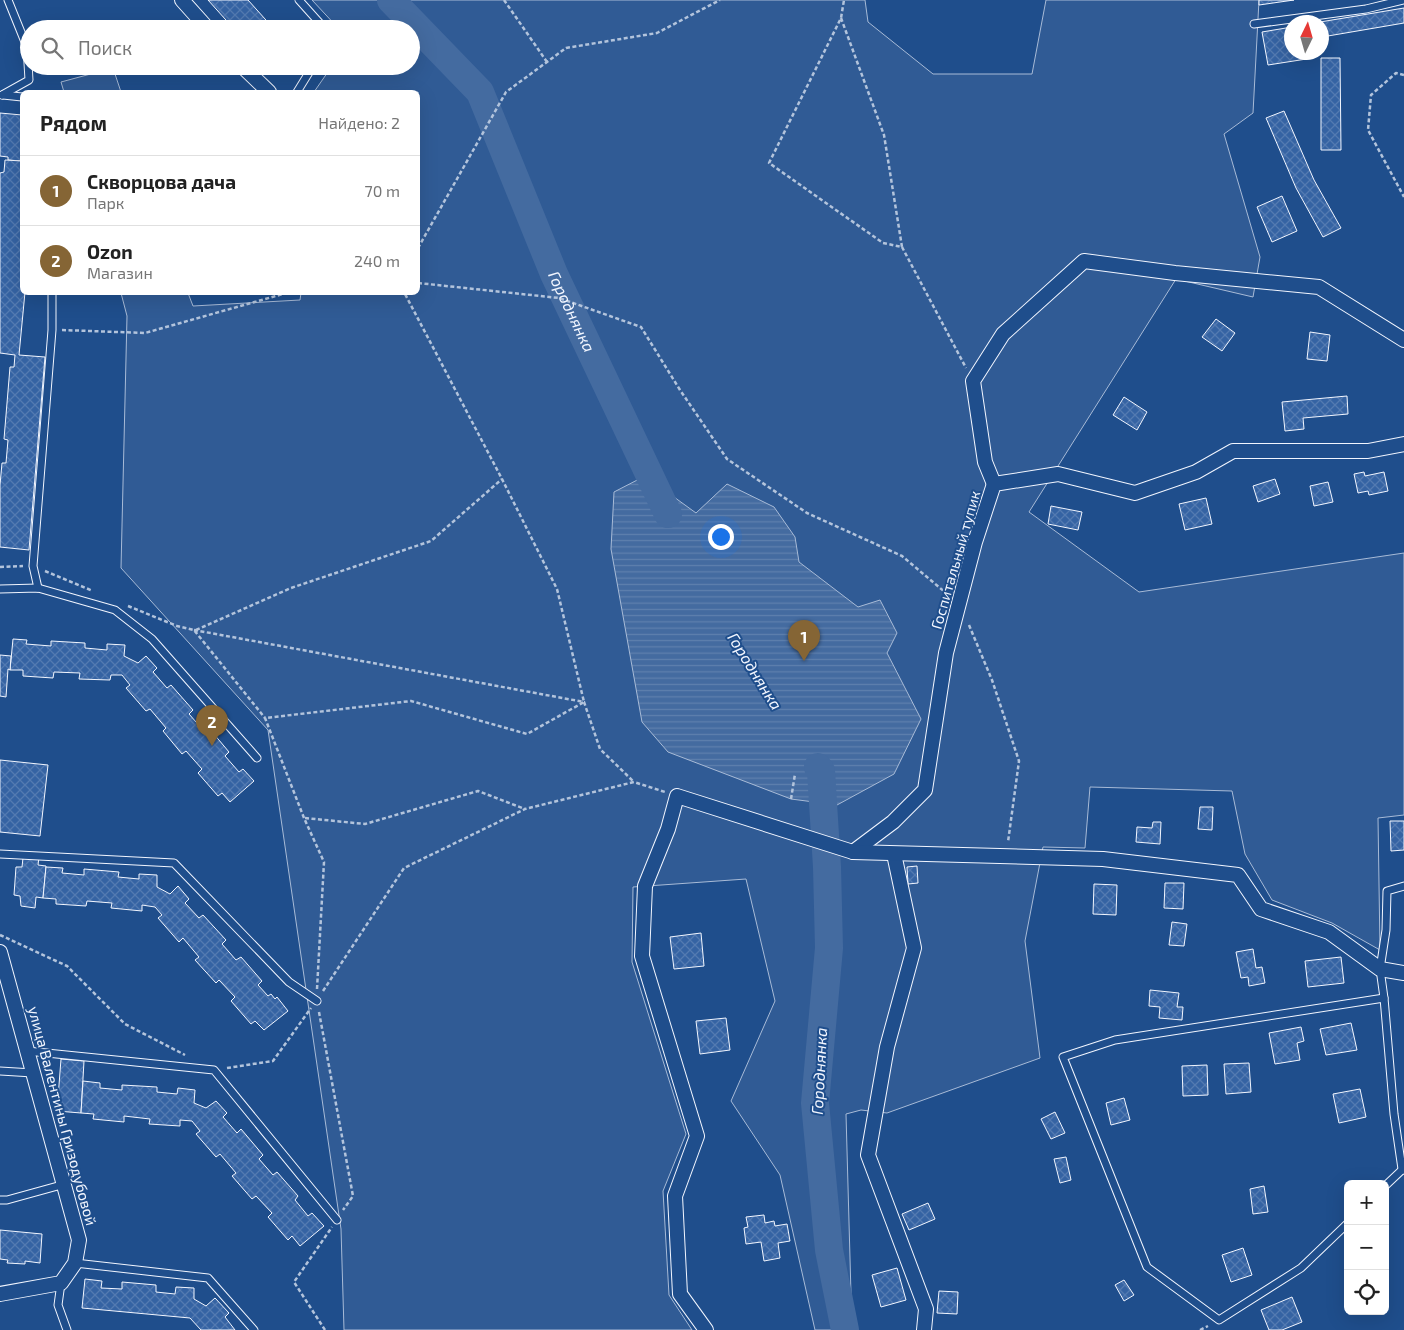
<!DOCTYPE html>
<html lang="ru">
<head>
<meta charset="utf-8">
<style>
	:root { --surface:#fff; --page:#f6f6f6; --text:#222; --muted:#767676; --line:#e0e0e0; --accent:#856535 }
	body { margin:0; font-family:"Exo 2",sans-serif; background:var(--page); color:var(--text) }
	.controls { position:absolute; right:15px; bottom:15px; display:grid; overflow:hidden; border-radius:8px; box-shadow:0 5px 20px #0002 }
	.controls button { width:45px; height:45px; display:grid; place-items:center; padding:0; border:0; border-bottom:1px solid var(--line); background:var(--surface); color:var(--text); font:25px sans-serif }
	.compass { position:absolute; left:1284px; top:15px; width:45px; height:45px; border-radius:50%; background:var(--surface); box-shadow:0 5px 20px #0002; rotate:5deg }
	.you { position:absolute; left:720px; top:536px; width:18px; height:18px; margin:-12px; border:4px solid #fff; border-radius:50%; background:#1a73e8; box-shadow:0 0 0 8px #1a73e833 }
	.badge { display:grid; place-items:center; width:32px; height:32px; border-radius:50%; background:var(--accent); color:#fff; font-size:16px; font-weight:700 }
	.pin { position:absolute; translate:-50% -41px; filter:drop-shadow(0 1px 2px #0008) }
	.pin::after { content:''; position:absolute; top:26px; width:18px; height:15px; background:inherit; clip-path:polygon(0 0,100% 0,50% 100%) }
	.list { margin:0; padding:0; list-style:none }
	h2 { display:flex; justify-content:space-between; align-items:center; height:65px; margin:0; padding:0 20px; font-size:21px }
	h2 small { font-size:16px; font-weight:400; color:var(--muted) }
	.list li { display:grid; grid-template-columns:32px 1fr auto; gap:15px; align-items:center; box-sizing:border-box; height:70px; padding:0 20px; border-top:1px solid var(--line) }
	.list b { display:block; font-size:19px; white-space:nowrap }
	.list p { margin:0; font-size:16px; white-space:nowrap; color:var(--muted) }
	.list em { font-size:16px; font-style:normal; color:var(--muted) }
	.icon { flex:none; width:28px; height:28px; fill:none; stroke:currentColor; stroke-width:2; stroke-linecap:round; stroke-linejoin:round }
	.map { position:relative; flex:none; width:1404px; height:1330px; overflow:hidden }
	.search { position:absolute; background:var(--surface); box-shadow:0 5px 20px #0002; left:20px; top:20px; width:400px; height:55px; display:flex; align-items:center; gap:12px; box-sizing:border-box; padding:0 18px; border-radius:28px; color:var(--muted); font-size:19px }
	.panel { position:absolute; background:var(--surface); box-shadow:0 5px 20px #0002; left:20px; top:90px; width:400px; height:205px; border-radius:8px }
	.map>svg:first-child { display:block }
</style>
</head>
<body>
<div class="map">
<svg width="1404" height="1330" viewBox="0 0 1404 1330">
	<defs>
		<pattern id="water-rules" width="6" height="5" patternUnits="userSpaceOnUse" patternTransform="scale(1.25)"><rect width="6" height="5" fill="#446ba0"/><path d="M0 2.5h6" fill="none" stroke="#5f81ae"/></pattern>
		<pattern id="building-cross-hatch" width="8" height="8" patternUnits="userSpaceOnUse" patternTransform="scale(1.25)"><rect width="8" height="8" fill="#3563a3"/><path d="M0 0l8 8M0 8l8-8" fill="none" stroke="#537ab1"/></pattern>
	</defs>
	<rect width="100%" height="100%" fill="#1f4e8c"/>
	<g fill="#305b95" stroke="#a8bbd7">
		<path d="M312,0H865L868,22L933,74H1032L1046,0H1259L1253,113L1224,134L1260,257L1253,297L1176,279L1029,512L1139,592L1404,553V815L1378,818L1380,950L1332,923L1272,900L1245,854L1232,791L1090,787L1085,848L1043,847L1025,941L1040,1058L887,1113L861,1110L846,1114L852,1330H815L780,1175L731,1101L775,1001L746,879L633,887L632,962L686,1134L663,1191L669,1295L692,1330H344L341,1229L268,730L121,568L127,316L121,293H188L193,306L300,300L301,293L418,292V92H314L332,66H411V29H339Z"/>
		<path d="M113,68L121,92H64L61,82Z"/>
	</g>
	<path fill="url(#water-rules)" stroke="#a8bbd7" d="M645,476L696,513L727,484L774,507L795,537L799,562L858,607L880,600L897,633L887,653L921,719L894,774L837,805L791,799L668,752L642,722L611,549L614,492Z"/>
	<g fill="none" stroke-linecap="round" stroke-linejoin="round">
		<g stroke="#446ba0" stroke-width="28">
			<path id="s1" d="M391,0L480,92L554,274L668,514"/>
			<path d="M818,767L821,771L827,867L829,948L815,1103L829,1250L845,1330"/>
		</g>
	</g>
	<g fill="url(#building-cross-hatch)" stroke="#f2f6ff">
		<path d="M208,0H248L274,29H234Z"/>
		<path d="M1259,0H1294L1259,5Z"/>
		<path d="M1404,8V23L1322,37V22H1320Z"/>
		<path d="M1292,27V52H1312L1313,58L1268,65L1262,32Z"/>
		<path d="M1321,58H1340L1341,150H1321Z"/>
		<path d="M1284,111L1314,180L1341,228L1323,237L1296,188L1266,118Z"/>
		<path d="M0,113L22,115V161L8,160V157L0,156Z"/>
		<path d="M5,160L22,161V292H25L19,355L45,357L29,550L0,547V485L2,463H6L8,440L4,439L10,367H14L15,355L0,353V173L4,172Z"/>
		<path d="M1282,196L1297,231L1272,242L1257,207Z"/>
		<path d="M1216,319L1235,333L1222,351L1202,337Z"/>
		<path d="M1310,332L1330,335L1327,361L1307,359Z"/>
		<path d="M1347,396L1348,414L1303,418L1304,429L1285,431L1282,402Z"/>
		<path d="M1124,397L1147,412L1137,430L1113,415Z"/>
		<path d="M1364,472L1365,476L1384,472L1388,491L1369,495L1368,491L1358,493L1354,474Z"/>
		<path d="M1275,479L1280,494L1258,502L1253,486Z"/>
		<path d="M1328,482L1333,502L1314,506L1310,486Z"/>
		<path d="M1206,498L1212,524L1185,530L1179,504Z"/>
		<path d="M1051,506L1082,512L1078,530L1048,524Z"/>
		<path d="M13,639L27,640L26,644L51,646V641L85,643V648L107,650V644L125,645L124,656L138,663L146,656L157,668L153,672L167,688L171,685L193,710L189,714L204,731L208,727L229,752L225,756L239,772L243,769L254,781L230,802L222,793L218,796L198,773L202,769L186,751L182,754L163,731L166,728L150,709L146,711L126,688L130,685L122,675H111L110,680L79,679L80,673L54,672L53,678L23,676V670H10Z"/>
		<path d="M0,655L11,656L10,670L8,669L6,697L0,696Z"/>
		<path d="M0,760L48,765L40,836L0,832Z"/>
		<path d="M1200,807H1213L1212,830L1198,829Z"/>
		<path d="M1390,821H1404V850L1391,851Z"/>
		<path d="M1153,822H1161L1160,844L1136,842L1137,827L1152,828Z"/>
		<path d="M39,857L38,865L46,866L43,898L36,897L35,908L21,906L20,896L14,895L16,867H22L23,858Z"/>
		<path d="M917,866L918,883L908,884L907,867Z"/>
		<path d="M46,867L63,868L62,873L84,875V869L119,872L118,877L139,879V874L157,875V887L170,894L178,886L189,899L185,903L199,918L203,915L226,940L222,944L236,960L241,957L262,981L258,985L268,996L271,994L275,999L277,997L288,1011L264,1030L255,1021L251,1024L231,1001L235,997L219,980L216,983L195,960L199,957L183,938L179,942L158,918L162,915L155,907L142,905V911L111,908L112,903L87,901L86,906L56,904V899L43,898Z"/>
		<path d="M1165,883H1184L1183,909L1164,908Z"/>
		<path d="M1094,884L1117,885L1116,915L1093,914Z"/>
		<path d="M1172,922L1187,924L1184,946L1169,945Z"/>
		<path d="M701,933L704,966L674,969L670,937Z"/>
		<path d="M1253,949L1256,968L1262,967L1265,983L1249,986L1248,977L1241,978L1236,952Z"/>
		<path d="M1341,957L1344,983L1308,987L1305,961Z"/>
		<path d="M1150,990L1179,993L1177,1007H1183L1182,1020L1159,1018L1160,1007L1149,1006Z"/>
		<path d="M726,1018L730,1050L700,1054L696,1021Z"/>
		<path d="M1351,1023L1357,1050L1326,1055L1320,1029Z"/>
		<path d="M1301,1027L1304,1041L1297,1043L1300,1060L1275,1064L1269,1033Z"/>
		<path d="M61,1059L84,1061L81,1113L57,1111Z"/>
		<path d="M1249,1063L1251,1092L1226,1094L1224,1064Z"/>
		<path d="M1207,1065L1208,1095L1183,1096L1182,1066Z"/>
		<path d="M83,1081L100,1083V1088L122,1090V1085L157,1087V1092L177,1094L178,1088L195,1090L194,1103L206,1108L216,1101L227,1113L223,1117L237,1133L241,1129L263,1155L259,1159L273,1175L277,1172L298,1196L295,1200L308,1216L312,1213L324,1226L300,1246L292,1236L288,1240L268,1217L272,1213L256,1196L252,1199L232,1176L236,1173L220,1154L216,1157L196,1134L200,1131L192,1121L180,1120V1126L149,1124L150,1119L124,1116V1122L93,1119L94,1114L81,1113Z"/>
		<path d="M1360,1089L1366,1117L1339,1123L1333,1094Z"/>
		<path d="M1124,1098L1130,1120L1111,1125L1106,1103Z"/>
		<path d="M1055,1112L1065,1133L1051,1139L1041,1119Z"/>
		<path d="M1066,1157L1071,1180L1060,1183L1054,1159Z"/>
		<path d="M1264,1186L1268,1212L1253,1214L1250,1189Z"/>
		<path d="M928,1203L935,1219L909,1230L902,1214Z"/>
		<path d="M764,1215L765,1223L774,1221L775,1226L787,1224L790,1241L778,1243L780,1258L764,1261L761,1242L746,1244L744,1228L748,1227L746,1217Z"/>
		<path d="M0,1230L42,1234L40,1263L25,1261V1264L7,1263L8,1260L0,1259Z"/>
		<path d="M1243,1248L1252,1275L1231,1282L1222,1255Z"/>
		<path d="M897,1268L906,1300L881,1307L872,1275Z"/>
		<path d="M85,1279L102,1281L101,1288L122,1289V1282L156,1285V1292L175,1294L176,1287L194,1288V1299L206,1306L215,1298L229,1313L225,1317L235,1330H201L190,1318L82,1308Z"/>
		<path d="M1124,1280L1134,1295L1124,1301L1115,1285Z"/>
		<path d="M939,1291L958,1292L957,1314L937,1313Z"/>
		<path d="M1292,1297L1302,1322L1282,1330H1269L1261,1310Z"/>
	</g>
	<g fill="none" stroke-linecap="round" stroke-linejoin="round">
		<defs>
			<g id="service">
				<path d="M299,0L325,29"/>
				<path d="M1254,24L1366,9L1403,0"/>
				<path d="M297,92L313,66"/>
				<path d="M2,95L29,80L27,47L8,0"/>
				<path d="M3,95L22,97"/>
				<path d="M38,588L33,566L52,330V292"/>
				<path d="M0,589L38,588L115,610L152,639L257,758"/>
				<path d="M0,854L174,863L289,982L317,1001"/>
				<path d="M1404,886L1387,891L1386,930L1380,969L1384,998L1394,1114L1402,1169L1404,1170"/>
				<path d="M27,1051L214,1070L337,1220"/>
				<path d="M0,1071L33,1073"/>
				<path d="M1385,1186L1404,1168"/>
				<path d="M0,1200H7L65,1184"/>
				<path d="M1348,1223L1301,1268L1219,1320L1147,1267L1063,1057L1115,1040L1384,998"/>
				<path d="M75,1263L208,1278L254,1330"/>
				<path d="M61,1283L58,1305L67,1330"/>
			</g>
			<g id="minor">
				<path d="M182,0L208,29"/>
				<path d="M242,66L269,92"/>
				<path d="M994,484L985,462L973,381L1003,334L1084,261L1175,273L1319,287L1404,340"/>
				<path d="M853,852L893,822L925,790L946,653L975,542L994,484L1058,474L1135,493L1196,472L1233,451H1368L1404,444"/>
				<path d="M894,854L914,948L887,1047L868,1155L926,1309L924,1330"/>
				<path d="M0,952L79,1240L75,1263L61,1283L0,1294"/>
				<path d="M706,1330L680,1294L675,1196L697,1136L642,956L645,886L668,829L677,796L853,852L1103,859L1238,875L1261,909L1329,932L1380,969L1404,973"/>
			</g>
		</defs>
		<use href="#service" stroke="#f2f6ff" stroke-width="9"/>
		<use href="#minor" stroke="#f2f6ff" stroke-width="16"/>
		<g stroke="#b3c4dc" stroke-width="2.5" stroke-dasharray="4 2.5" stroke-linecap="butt">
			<path d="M504,0L547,62"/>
			<path d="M841,18L884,135L902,247L883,243L769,163L841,18L844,0"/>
			<path d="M1404,75L1396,73L1371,95L1368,130L1404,197"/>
			<path d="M902,247L966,368"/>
			<path d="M418,248L506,92L566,48L657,33L720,0"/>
			<path d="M418,283L559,298L641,327L680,390L727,459L807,513L902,556L946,593"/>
			<path d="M62,330L145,333L290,292"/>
			<path d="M0,567L23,566"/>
			<path d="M45,571L93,591"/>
			<path d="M128,606L177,626L194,630L265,718"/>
			<path d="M969,625L992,680L1019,761L1008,842"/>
			<path d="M194,630L584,702L600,749L634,782"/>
			<path d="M196,630L291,588L431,541L502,479"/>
			<path d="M791,799L795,774"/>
			<path d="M305,818L365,824L478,791L525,809"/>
			<path d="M0,935L67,966L125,1024L185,1055"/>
			<path d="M317,989L324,862L304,818L265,718L411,701L527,734L584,702L557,589L502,479L404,292"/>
			<path d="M323,991L404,868L525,809L634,782L665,792"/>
			<path d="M319,1012L353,1196L343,1210"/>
			<path d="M227,1068L273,1061L311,1008"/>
			<path d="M325,1330L294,1282L332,1227"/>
			<path d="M1200,1330L1208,1326"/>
		</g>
		<use href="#service" stroke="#1f4e8c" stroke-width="7"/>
		<use href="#minor" stroke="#1f4e8c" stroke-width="14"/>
	</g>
	<g text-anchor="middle" stroke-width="4" stroke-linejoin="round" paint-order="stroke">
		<g font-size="15" fill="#f2f6ff" stroke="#1f4e8c">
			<text transform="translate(956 560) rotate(-74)" y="5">Госпитальный тупик</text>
			<text transform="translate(62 1116) rotate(75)" y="5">улица Валентины Гризодубовой</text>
		</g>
		<g font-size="16" font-style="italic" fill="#f2f6ff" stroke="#1f4e8c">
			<text dy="6" stroke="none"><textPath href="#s1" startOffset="366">Городнянка</textPath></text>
			<text transform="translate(755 671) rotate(58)" y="6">Городнянка</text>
			<text transform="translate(819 1071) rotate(-87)" y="6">Городнянка</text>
		</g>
	</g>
</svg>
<div class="controls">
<button>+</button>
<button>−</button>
<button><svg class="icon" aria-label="locate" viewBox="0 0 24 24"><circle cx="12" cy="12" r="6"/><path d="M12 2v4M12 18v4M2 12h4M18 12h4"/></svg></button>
</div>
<svg class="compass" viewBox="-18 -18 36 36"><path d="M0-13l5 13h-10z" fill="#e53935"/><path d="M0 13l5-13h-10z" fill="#767676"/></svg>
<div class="you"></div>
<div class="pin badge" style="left:804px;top:661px">1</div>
<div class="pin badge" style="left:212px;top:746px">2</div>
<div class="search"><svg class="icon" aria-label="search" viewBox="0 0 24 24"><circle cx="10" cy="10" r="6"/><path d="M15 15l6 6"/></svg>Поиск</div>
<section class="panel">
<h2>Рядом<small>Найдено: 2</small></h2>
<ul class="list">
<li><span class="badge">1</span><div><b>Скворцова дача</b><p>Парк</p></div><em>70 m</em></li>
<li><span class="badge">2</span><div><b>Ozon</b><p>Магазин</p></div><em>240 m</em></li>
</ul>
</section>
</div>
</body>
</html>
